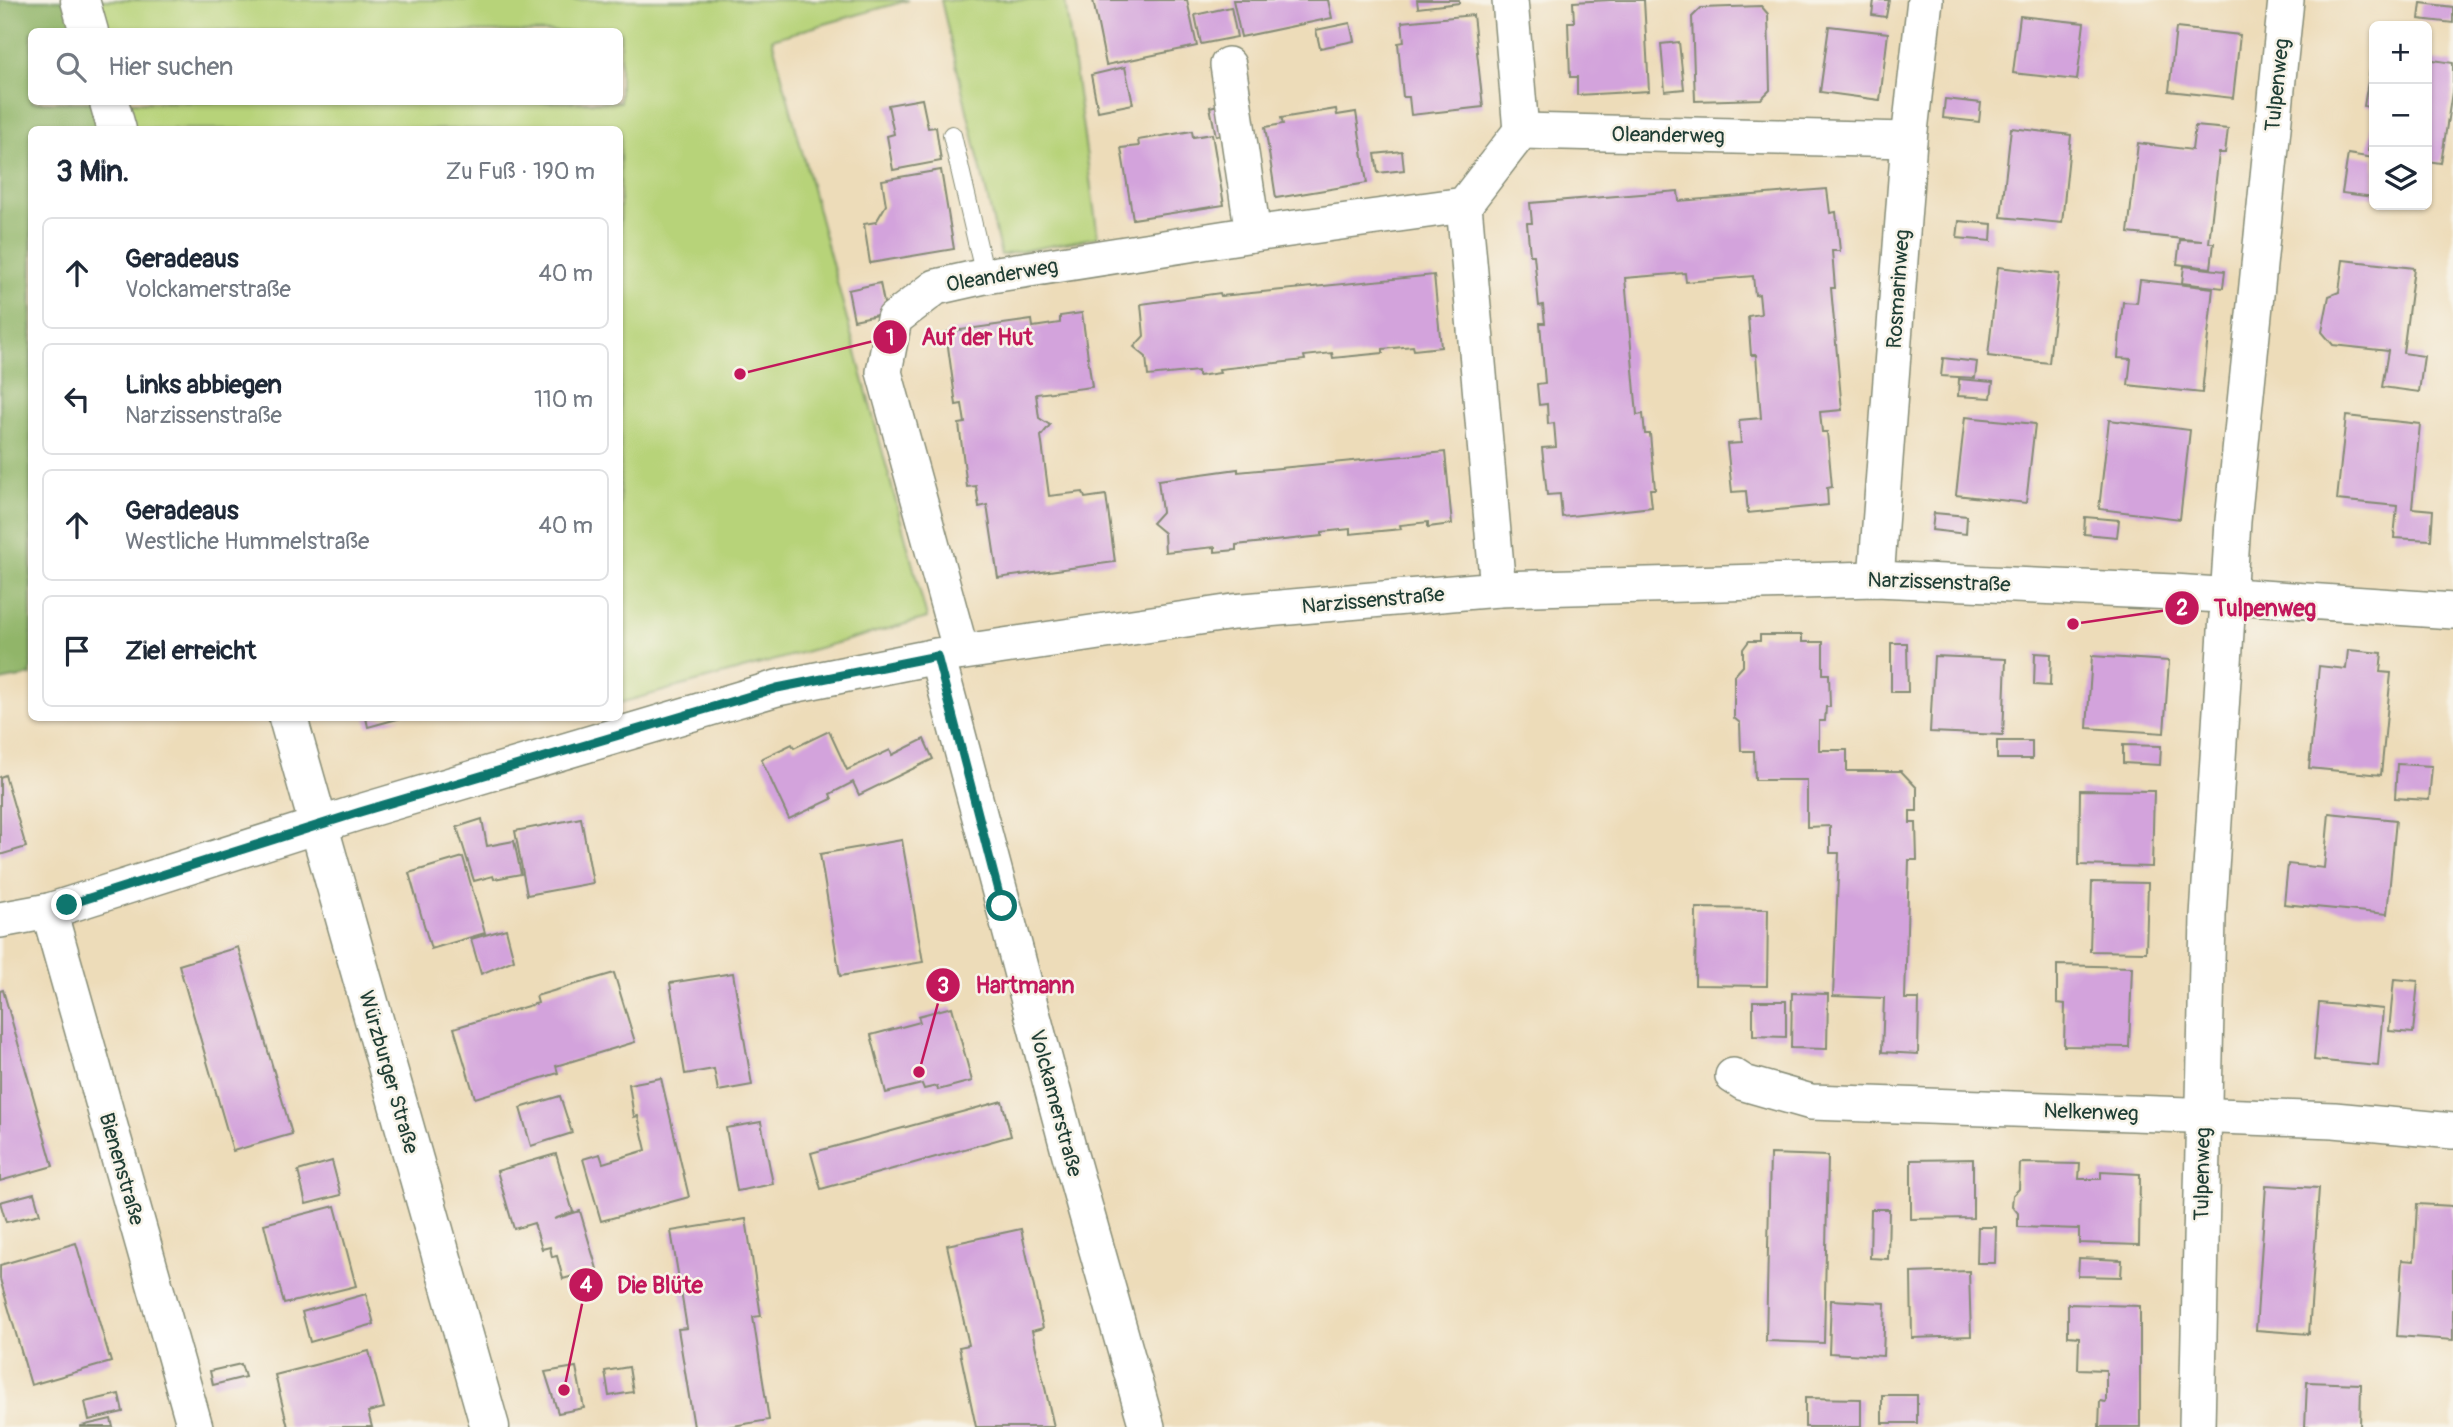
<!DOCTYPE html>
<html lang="de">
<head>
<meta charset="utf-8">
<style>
	:root { --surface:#fff; --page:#f6f6f7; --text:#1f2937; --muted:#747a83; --line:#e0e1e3 }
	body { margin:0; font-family:Pangolin,sans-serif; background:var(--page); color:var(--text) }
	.controls { position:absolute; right:21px; top:21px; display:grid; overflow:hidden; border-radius:10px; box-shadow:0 2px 5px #0004 }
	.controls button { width:63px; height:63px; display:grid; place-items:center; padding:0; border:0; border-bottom:2px solid var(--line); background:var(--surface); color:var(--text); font:35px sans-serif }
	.stop { position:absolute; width:21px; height:21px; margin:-16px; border:5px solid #0f766e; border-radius:50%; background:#fff }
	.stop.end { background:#0f766e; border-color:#fff; box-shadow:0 2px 7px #0008 }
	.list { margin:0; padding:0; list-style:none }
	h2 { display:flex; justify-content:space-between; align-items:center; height:91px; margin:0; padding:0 28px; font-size:30px }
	h2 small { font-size:23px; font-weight:400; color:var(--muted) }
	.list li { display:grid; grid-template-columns:46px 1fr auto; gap:21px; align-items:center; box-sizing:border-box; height:112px; margin:0 14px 14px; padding:0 14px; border:2px solid var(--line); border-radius:10px }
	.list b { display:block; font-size:26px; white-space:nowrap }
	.list p { margin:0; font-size:23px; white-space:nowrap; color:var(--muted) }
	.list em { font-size:23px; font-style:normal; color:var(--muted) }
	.icon { flex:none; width:38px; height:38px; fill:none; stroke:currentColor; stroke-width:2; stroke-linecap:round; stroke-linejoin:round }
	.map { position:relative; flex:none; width:2453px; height:1427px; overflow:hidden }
	.search { position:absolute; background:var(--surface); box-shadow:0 2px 5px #0004; left:28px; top:28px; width:595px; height:77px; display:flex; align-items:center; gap:18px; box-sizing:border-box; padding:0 24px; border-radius:10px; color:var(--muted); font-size:26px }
	.panel { position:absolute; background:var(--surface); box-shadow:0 2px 5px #0004; left:28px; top:126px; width:595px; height:595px; border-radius:10px }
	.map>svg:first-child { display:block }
</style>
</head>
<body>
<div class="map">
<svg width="2453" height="1427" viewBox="0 0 2453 1427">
	<rect width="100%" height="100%" fill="#f7f3e8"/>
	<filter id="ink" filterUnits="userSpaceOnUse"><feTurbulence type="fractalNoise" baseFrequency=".0143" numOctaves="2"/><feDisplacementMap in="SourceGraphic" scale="14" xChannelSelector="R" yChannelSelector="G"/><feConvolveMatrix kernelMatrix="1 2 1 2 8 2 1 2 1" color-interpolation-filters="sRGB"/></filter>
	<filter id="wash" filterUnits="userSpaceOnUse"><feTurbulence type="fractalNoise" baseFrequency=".00686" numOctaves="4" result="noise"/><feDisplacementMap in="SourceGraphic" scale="28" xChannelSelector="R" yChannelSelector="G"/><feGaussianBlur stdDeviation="1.57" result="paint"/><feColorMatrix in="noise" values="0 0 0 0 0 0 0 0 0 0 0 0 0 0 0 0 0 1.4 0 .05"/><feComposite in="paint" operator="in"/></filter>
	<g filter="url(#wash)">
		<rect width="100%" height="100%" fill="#eddcb9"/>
		<g fill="#b7d379" stroke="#6b8856" stroke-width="2">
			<path d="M68,0H909L772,39L927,618L620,703V130L108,129L99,102H620V32L78,31Z"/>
			<path d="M941,0H1065L1098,237L1001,255Z"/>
		</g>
		<path fill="#91b569" stroke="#58794e" stroke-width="2" d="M0,0H68L78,31L32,32V102H99L108,129L32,130L31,675L0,681Z"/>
		<g id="blocks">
			<g fill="#d3a3dc">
				<path d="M1093,0H1187L1197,46L1106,65Z"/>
				<path d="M1233,0H1328L1332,18L1241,37Z"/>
				<path d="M1417,0H1459V3L1418,8Z"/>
				<path d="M1610,0H1644L1649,91L1577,95V77H1570L1568,22H1574L1573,2Z"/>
				<path d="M1874,0H1889L1886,17L1872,15Z"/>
				<path d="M2421,3L2453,7V23L2419,19Z"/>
				<path d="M1761,6L1768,14L1770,90L1761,99L1695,101L1692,17L1701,8Z"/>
				<path d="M1231,7L1237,37L1201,44L1195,15Z"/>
				<path d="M1473,15L1483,107L1411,115L1409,97H1403L1398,43L1404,42L1402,22Z"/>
				<path d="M2020,16L2084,23L2077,80L2013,73Z"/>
				<path d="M1350,23L1354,41L1320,48L1316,30Z"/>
				<path d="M1829,26L1888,33L1880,100L1820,92Z"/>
				<path d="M2176,28L2240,35L2233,98L2169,91Z"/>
				<path d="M1679,42L1684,89L1665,91L1661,44Z"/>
				<path d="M2373,51H2374V108L2364,106Z"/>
				<path d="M2427,59L2453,63V86L2441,163L2427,161Z"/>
				<path d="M1125,67L1133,104L1098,111L1091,75Z"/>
				<path d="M922,99L928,128L936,127L941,161L893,170L887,136L894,134L888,105Z"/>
				<path d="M1945,99L1981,103L1979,122L1943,118Z"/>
				<path d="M1226,103L1232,132L1216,136L1210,107Z"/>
				<path d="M1336,109L1337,115L1356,112L1367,183L1276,198L1265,127L1283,124L1281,118Z"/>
				<path d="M2373,119H2374V152L2368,151Z"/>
				<path d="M2195,126L2228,129L2225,153H2219L2209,243H2214L2211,268L2177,264L2180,240L2202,241L2128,233L2138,143L2192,150Z"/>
				<path d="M2011,128L2071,135L2062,223L2001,217Z"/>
				<path d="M1192,131L1193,137L1212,134L1224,205L1133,219L1121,148L1139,146L1138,140Z"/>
				<path d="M1402,151L1404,170L1378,173L1375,154Z"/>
				<path d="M2348,154L2374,158V197L2342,193Z"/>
				<path d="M941,170L954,249L870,263L864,224L876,222L886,205L882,180Z"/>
				<path d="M1827,189L1830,213L1836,212L1840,251H1832L1835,288H1831L1842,410L1820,412L1822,432H1827L1832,487L1827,488L1828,505L1748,513L1746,491L1732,492L1727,444L1741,443L1739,420L1761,418L1756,355H1751L1748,316L1761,314L1759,294L1755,295L1753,276L1686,282L1685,273L1625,278L1637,415L1643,414L1645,434H1650L1655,489H1650L1652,507L1562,517L1560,494L1547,495L1542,448L1556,447L1554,423L1548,424L1547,404L1539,405L1537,384L1545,383L1540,323H1545L1543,305L1539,306L1534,255H1530L1527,223H1532L1530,203L1678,191L1679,201Z"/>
				<path d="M1959,221L1992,224L1991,241L1957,238Z"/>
				<path d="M2343,260L2414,268L2403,353L2424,356L2419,392L2382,387L2388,351L2333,345L2322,332L2329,296L2339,292Z"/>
				<path d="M2184,266L2225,271L2223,288L2182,283Z"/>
				<path d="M1998,267L2059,274L2049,363L1988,356Z"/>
				<path d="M1434,275L1441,347L1414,350L1413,346L1383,349V353L1333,358L1332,353L1304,356L1305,360L1219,369L1220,373L1198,376V371L1148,376L1146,357L1134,347L1144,336L1141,304L1220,293L1221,296Z"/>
				<path d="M2140,280L2213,288L2202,393L2128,385L2131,359L2118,358L2120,330L2123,302L2137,303Z"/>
				<path d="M880,283L886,313L854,320L848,290Z"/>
				<path d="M1082,313L1092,387L1036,394L1039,418L1050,425L1041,436L1049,496L1083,492L1085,498L1106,495L1115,562L998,578L987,505L979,507L976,486L967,487L959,424L965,423L962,404L956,405L946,332L1032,320L1033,327L1060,323V316Z"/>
				<path d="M1943,358L1977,362L1975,378L1941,376Z"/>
				<path d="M1959,379L1993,382L1991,398L1958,396Z"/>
				<path d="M2346,416L2420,424L2412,508L2433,510L2431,540L2394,538L2397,506L2337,500Z"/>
				<path d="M1965,417L2035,424L2026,503L1956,495Z"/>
				<path d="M2109,420L2190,430L2180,519L2099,509Z"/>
				<path d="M1445,452L1452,524L1428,527V522L1400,525L1401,529L1350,534V529L1322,532V536L1236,545V550L1215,552V547L1165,552L1164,533L1152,523L1162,512L1158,480L1238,469V472Z"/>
				<path d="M1934,513L1967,516L1966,534L1932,530Z"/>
				<path d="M2085,517L2119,520L2117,537L2084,534Z"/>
				<path d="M1760,635H1802V642H1823V674H1829L1830,707H1826L1825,721H1819V750H1847V771H1901L1917,788V811H1910V823H1916L1917,860H1909L1905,999H1919L1918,1054L1882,1052L1884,998L1833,996L1839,853H1830V826L1807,827V780H1755L1754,751H1741L1740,723L1734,718V676L1743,666V649L1749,641H1760Z"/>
				<path d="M1891,643H1907L1908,692H1891Z"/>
				<path d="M2348,650L2382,653L2380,672L2391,673L2381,775L2309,768L2319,666L2346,669Z"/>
				<path d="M2035,653L2051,654L2050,686L2034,685Z"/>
				<path d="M1934,656L2006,659L2003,735L1930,732Z"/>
				<path d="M2092,656L2169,661L2164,733L2087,728Z"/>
				<path d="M366,718H401L368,727Z"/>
				<path d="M829,731L847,770L890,750L892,755L924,739L933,759L859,795L853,782L830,794L832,799L789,819L761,759L792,744L794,748Z"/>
				<rect x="1997" y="741" width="35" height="18"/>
				<path d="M2123,745L2161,746L2160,765L2123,763Z"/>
				<path d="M2397,764L2432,766L2429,800L2395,798Z"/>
				<path d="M5,775L26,847L0,855V777Z"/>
				<path d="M2080,790L2154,791L2152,867L2079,865Z"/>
				<path d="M2329,813L2396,820L2387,914L2284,904L2288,864L2324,868Z"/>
				<path d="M581,818L593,883L527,895L515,831Z"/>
				<path d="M482,819L487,846L514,841L521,874L494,879L493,876L474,881L457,827Z"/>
				<path d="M902,840L923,962L840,976L820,854Z"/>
				<path d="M463,857L485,933L431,949L409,873Z"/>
				<path d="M2092,882L2148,883L2146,952L2090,951Z"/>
				<path d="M1696,908L1768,909L1767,986L1695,985Z"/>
				<path d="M506,929L514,960L481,974L471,939Z"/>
				<path d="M238,947L292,1134L233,1151L179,965Z"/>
				<path d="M2057,965L2132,967L2129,1047L2064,1046L2065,1004L2057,1003Z"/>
				<path d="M614,973L635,1042L556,1066L558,1073L475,1098L454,1028L538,1003L536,996Z"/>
				<path d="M733,973L752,1085L718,1091L714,1069L685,1074L670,983Z"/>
				<path d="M2394,979L2418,981L2413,1033L2389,1031Z"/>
				<path d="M3,990L53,1166L0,1181V991Z"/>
				<path d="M1792,993L1828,994L1827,1049L1791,1048Z"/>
				<path d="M1753,1001H1786V1037L1753,1036Z"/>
				<path d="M2319,1003L2383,1009L2378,1066L2314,1060Z"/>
				<path d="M952,1007L972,1081L938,1090L937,1086L924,1089L922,1084L886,1093L871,1035L920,1022L918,1016Z"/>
				<path d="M661,1078L689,1197L601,1221L583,1159L600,1154L603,1163L646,1150L638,1116L634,1117L629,1084Z"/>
				<path d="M560,1096L572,1133L531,1146L520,1108Z"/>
				<path d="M1002,1101L1011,1136L821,1189L811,1153Z"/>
				<path d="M761,1122L773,1184L737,1191L726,1128Z"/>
				<path d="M556,1154L573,1212L554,1219L580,1211L597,1269L563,1279L557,1256L552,1257L550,1247L542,1249L534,1223L514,1229L497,1171Z"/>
				<path d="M1770,1154L1828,1156L1824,1343L1766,1341Z"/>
				<path d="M1973,1159V1218L1911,1219V1160Z"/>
				<path d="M332,1161L341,1195L306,1204L298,1171Z"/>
				<path d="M2020,1163L2080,1164L2079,1179H2101V1172L2140,1174L2139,1245L2079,1243V1229L2018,1227V1213L2012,1206L2013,1195L2019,1189Z"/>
				<path d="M2266,1185L2319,1188L2309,1334L2256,1330Z"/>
				<path d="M34,1193L40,1214L6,1222L0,1202Z"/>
				<path d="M2417,1204L2453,1206V1340L2397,1336L2402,1260L2414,1261Z"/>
				<path d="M335,1206L356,1286L284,1304L264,1224Z"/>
				<path d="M1871,1209H1889L1888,1259L1870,1258Z"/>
				<path d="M746,1219L761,1316L753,1317L769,1420L727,1427H694L678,1329L687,1328L671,1231Z"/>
				<path d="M1978,1227H1996L1995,1263H1977Z"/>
				<path d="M1021,1229L1043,1328L1032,1331L1054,1427H976L959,1347L969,1345L947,1245Z"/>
				<path d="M76,1243L111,1362L31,1385L0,1279V1265Z"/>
				<path d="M2079,1258L2122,1260L2121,1277L2078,1276Z"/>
				<path d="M1969,1271L1971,1336L1912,1338L1911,1273Z"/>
				<path d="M366,1294L374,1324L310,1342L302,1312Z"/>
				<path d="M1831,1300L1885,1303L1883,1356L1829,1353Z"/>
				<path d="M2068,1304L2140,1306V1427H2099L2100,1401L2106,1402V1370L2078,1369L2079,1337L2068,1336Z"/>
				<path d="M369,1351L384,1408L368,1412L372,1427H288L275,1375Z"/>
				<path d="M241,1364L245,1377L213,1385L210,1371Z"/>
				<path d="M576,1367L584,1408L558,1413L545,1372Z"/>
				<path d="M629,1367L633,1392L609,1396L605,1371Z"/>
				<path d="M2307,1382L2361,1384L2360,1427H2305Z"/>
				<path d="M119,1394L123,1412L89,1420L85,1402Z"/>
				<rect x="1882" y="1395" width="35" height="28"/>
				<path d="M1805,1398L1861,1399V1427H1805Z"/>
				<path d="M111,1419L113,1427H81V1426Z"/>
			</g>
		</g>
	</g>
	<g filter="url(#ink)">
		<use href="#blocks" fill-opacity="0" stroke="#868c76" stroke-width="2"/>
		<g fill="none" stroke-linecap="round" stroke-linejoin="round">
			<defs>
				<path id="service" d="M952,135L985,276"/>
				<g id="minor">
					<path d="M1510,0L1521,131"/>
					<path d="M1228,65L1253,234"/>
					<path d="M1464,205L1498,589"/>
					<path d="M1876,579L1909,140L1925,0"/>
					<path d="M961,652L884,372L894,319L936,287L985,276L1253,234L1464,205L1521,131L1909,140"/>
					<path d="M937,656L1070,1155L1147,1427"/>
					<path d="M49,911L195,1427"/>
					<path d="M0,920L49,911L360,812L777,688L937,656L1233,612L1498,589L1876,579L2174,592L2453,611"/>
					<path d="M1733,1076L1744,1083L1811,1102L2334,1120L2453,1131"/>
					<path d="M2197,1427L2208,916L2233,521L2286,0"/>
				</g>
				<g id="tertiary">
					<path d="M80,0L89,32"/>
					<path d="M109,102L117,130"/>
					<path d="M288,718L490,1427"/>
				</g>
			</defs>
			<use href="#service" stroke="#868c76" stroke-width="20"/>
			<use href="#minor" stroke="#868c76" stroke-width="38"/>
			<use href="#tertiary" stroke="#868c76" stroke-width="41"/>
			<use href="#service" stroke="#fff" stroke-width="18"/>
			<use href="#minor" stroke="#fff" stroke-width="35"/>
			<use href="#tertiary" stroke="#fff" stroke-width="38"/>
		</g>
	</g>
	<g fill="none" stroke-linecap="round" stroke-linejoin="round" filter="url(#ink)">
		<path stroke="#0f766e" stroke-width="9" d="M67,905L360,812L777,688L937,656L1002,906"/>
	</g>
	<g text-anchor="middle" stroke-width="5" stroke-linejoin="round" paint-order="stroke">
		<g font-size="21" fill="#1f3d34" stroke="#f7f3e8">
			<text transform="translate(2277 85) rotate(-84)" y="7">Tulpenweg</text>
			<text transform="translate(1668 135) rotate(1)" y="7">Oleanderweg</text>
			<text transform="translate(1002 275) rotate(-10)" y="7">Oleanderweg</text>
			<text transform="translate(1898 289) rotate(-86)" y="7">Rosmarinweg</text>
			<text transform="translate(1939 582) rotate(2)" y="7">Narzissenstraße</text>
			<text transform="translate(1373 600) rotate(-5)" y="7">Narzissenstraße</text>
			<text transform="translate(389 1072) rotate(74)" y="7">Würzburger Straße</text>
			<text transform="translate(1056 1103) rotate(75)" y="7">Volckamerstraße</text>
			<text transform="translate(2091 1112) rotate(2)" y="7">Nelkenweg</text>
			<text transform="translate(122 1169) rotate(74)" y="7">Bienenstraße</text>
			<text transform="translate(2202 1174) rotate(-89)" y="7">Tulpenweg</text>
		</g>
	</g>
	<path fill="none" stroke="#c2185b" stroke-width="2.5" d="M740 374L890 337M2073 624L2182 608M919 1072L943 985M564 1390L586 1285"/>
	<g fill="#c2185b" stroke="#f7f3e8" stroke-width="2.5">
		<circle cx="740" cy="374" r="7"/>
		<circle cx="2073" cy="624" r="7"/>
		<circle cx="919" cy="1072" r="7"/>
		<circle cx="564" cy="1390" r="7"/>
		<circle cx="890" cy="337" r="18"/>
		<circle cx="2182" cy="608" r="18"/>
		<circle cx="943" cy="985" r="18"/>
		<circle cx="586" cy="1285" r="18"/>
	</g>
	<g font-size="21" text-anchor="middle" font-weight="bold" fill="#fff">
		<text x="890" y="345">1</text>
		<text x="2182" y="615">2</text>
		<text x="943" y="993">3</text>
		<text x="586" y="1292">4</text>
	</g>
	<g font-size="23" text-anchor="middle" font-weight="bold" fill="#c2185b" stroke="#f7f3e8" stroke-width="5" stroke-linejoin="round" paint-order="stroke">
		<text x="977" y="345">Auf der Hut</text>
		<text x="2265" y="616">Tulpenweg</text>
		<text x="1025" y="993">Hartmann</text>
		<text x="660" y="1293">Die Blüte</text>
	</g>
</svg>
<div class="controls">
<button>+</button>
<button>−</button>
<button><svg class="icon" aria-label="layers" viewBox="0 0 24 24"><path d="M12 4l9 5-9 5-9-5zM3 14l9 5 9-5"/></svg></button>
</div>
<div class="stop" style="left:1002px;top:906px"></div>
<div class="stop end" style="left:67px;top:905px"></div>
<div class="search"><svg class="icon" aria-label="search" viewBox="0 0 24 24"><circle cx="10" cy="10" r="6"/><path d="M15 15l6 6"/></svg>Hier suchen</div>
<section class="panel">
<h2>3 Min.<small>Zu Fuß · 190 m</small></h2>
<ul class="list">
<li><svg class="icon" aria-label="ahead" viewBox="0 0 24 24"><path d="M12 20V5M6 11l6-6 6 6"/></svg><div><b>Geradeaus</b><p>Volckamerstraße</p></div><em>40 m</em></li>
<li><svg class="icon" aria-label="left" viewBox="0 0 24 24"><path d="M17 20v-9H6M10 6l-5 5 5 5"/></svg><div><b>Links abbiegen</b><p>Narzissenstraße</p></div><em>110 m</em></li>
<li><svg class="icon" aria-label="ahead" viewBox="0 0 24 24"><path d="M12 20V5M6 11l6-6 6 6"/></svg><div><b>Geradeaus</b><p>Westliche Hummelstraße</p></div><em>40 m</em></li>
<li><svg class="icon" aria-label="arrive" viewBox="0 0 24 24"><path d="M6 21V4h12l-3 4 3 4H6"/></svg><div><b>Ziel erreicht</b></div></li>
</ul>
</section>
</div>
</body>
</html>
